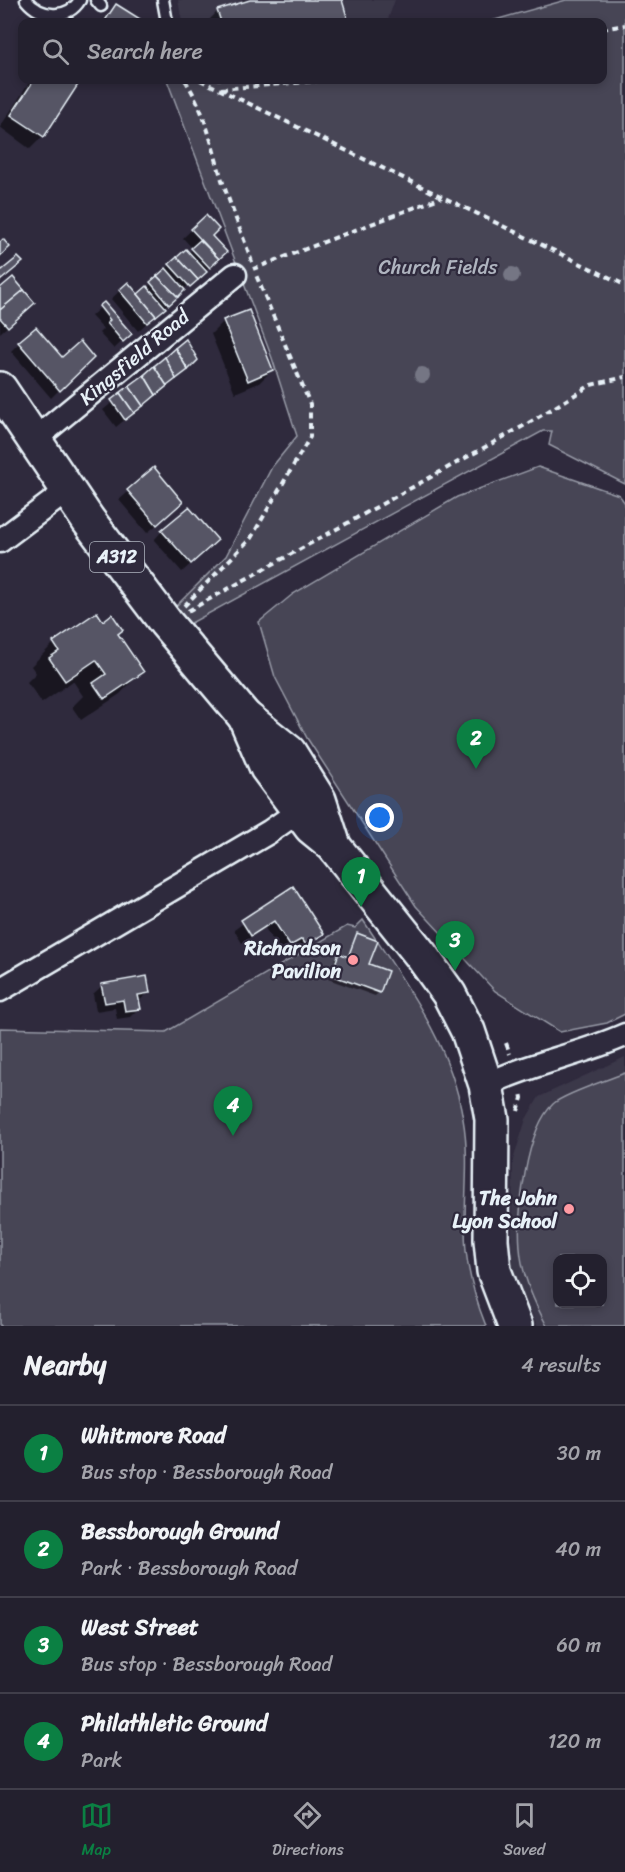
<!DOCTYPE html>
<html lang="en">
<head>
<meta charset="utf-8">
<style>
	:root { --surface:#23202e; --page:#2f2d3a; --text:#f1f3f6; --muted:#a3a3aa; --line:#403e4a; --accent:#0b8043 }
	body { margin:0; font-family:Sriracha,sans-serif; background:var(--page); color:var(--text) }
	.controls { position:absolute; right:18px; bottom:18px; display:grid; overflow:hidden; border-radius:12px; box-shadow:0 3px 9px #0003 }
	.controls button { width:54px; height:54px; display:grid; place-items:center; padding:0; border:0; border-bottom:2px solid var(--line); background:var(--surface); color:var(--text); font:30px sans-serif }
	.you { position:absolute; left:380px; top:818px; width:21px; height:21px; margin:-15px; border:4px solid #fff; border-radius:50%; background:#1a73e8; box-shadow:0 0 0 9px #1a73e833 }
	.badge { display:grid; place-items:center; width:39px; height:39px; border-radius:50%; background:var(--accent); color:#fff; font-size:20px; font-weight:700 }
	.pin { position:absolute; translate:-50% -50px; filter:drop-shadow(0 2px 3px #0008) }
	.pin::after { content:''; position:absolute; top:32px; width:21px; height:18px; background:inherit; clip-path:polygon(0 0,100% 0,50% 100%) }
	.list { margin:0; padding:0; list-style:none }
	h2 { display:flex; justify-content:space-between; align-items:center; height:78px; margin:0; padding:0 24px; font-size:26px }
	h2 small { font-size:20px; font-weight:400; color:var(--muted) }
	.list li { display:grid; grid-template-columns:39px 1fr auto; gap:18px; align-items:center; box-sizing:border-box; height:96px; padding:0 24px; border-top:2px solid var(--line) }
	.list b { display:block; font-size:22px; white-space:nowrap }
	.list p { margin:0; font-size:20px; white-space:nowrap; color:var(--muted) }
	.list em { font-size:20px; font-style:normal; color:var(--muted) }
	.icon { flex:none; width:33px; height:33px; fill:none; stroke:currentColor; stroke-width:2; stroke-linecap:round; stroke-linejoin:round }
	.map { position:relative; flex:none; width:625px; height:1326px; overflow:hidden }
	.search { position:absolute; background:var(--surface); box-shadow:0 3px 9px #0003; left:18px; right:18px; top:18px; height:66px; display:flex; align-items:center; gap:15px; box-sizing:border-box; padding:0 21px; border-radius:12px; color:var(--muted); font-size:22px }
	.sheet { height:462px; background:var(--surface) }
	nav { display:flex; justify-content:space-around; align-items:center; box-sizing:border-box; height:84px; border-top:2px solid var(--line); background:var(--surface); font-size:16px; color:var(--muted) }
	nav a { display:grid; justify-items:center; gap:3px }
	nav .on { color:var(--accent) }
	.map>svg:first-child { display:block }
</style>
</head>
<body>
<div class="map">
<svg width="625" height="1326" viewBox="0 0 625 1326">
	<rect width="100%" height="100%" fill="#2f2a3d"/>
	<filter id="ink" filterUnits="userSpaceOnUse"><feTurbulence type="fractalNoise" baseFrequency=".0167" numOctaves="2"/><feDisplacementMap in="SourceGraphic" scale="12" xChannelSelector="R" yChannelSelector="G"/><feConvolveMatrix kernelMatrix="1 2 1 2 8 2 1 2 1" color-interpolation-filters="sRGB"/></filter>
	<g filter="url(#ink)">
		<g fill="#3b3749" fill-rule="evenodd">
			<path d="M178,0H395L387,22H182Z"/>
			<path d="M625,1057V1326H537L511,1266L513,1160L526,1119L539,1097ZM558,1258H602V1304H558Z"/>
		</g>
		<g fill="#464455" stroke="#979aa6" stroke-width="1.5" fill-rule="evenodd">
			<path d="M566,0H625V484L549,445L552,431H543L182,628L171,611L226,556L272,467L297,436L272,358L167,80H602V22H488Z"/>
			<path d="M538,467L619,495L625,503V1014L607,1023L560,1032L495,991L416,906L307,738L275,677L259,622L293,594L457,497Z"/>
			<path d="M363,920C404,982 451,1043 463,1119C471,1163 462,1207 466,1251C469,1278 476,1301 486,1326H0V1028L166,1032L347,926L355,928Z"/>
			<path d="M625,1073V1326H547C534,1302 522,1276 520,1248C517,1211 526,1130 553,1104C563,1094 610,1079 625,1073ZM558,1258H602V1304H558Z"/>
		</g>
		<g fill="#0007">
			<path d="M243,0H340L346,19L343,22H207L218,11L244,3Z"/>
			<path d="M116,6L138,20L136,22H101Z"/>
			<path d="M31,80H79L43,136L30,149L0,127Z"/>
			<path d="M205,217L210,236L225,252L138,331L111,299L127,284L138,297L170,265L188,253L193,249L183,238Z"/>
			<path d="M0,290L25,311L0,333Z"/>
			<path d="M104,304L130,334L114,349L99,333L103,329L91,316Z"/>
			<path d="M224,321L272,370L259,383L235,393L211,334Z"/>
			<path d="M186,342L187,369L116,427L103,410Z"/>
			<path d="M19,343L62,359L92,357L51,398L11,351Z"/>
			<path d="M153,470L173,511L147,533L119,500Z"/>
			<path d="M162,531L207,549L182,572L154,540Z"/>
			<path d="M96,614L117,634L142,671L120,694L81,720L72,707L83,696L73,681L42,703L27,682L36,673L31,666L54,643Z"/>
			<path d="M292,888L322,934L297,953L293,946L281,954L265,928L242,943L234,930Z"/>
			<path d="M357,935L379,992L375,996L328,979L335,959L339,955L346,958Z"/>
			<path d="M102,986L148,993L138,1002L139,1008L130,1017L117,1019L115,1008L96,1011L93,994Z"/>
		</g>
		<g fill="#575565" stroke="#e8f1f8" stroke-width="1.5">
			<path d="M250,0H342L348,20L339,22H221L217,10Z"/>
			<path d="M116,4L140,19L138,22H104Z"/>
			<path d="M34,80H81L44,137L11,115Z"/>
			<path d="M206,215L219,229L212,236L227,252L219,259L191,229Z"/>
			<path d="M3,239L10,247L0,256V242Z"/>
			<path d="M200,240L219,259L210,268L191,248Z"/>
			<path d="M186,249L207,272L198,280L177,257Z"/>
			<path d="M18,257L23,262L0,281V268L2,270Z"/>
			<path d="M177,257L198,280L190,287L169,264Z"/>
			<path d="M166,268L185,290L178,297L157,276Z"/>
			<path d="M157,276L178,297L169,305L150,282Z"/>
			<path d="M13,277L24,290L0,310V288Z"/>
			<path d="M128,282L156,316L147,323L119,290Z"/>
			<path d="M147,286L166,308L156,316L138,294Z"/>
			<path d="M24,290L35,303L8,327L0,318V310Z"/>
			<path d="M104,302L132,334L123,342L107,323L110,320L99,306Z"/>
			<path d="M249,310L273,370L248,381L223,320Z"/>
			<path d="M36,327L62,357L80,341L94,358L60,391L18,342Z"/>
			<path d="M186,339L198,360L188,370L175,348Z"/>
			<path d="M175,348L188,370L176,379L165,357Z"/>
			<path d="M165,357L176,379L167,386L154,366Z"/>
			<path d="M154,366L167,386L156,395L144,375Z"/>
			<path d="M144,375L156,395L143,406L129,386Z"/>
			<path d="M129,386L143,406L134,413L120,393Z"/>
			<path d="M120,393L134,413L125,420L111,400Z"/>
			<path d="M154,467L183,502L157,525L127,490Z"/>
			<path d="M189,507L218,540L191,564L161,530Z"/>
			<path d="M97,612L103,621L112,614L123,630L118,634L144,672L104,699L93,683L106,674L96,660L65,681L49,658L59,651L53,642Z"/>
			<path d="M293,886L324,934L306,945L302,939L290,946L274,921L251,936L241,920Z"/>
			<path d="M357,933L378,941L369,964L388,971L380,993L331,975L339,953L348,957Z"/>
			<path d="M147,976L150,993L138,995L141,1009L125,1011L123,1000L105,1003L101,984Z"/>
		</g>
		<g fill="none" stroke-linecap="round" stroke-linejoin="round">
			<defs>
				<g id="service">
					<path d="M26,0C40,17 67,21 80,0"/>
					<path d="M96,0L101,6"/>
					<path d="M163,0L167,22"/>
				</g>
				<g id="minor">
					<path d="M34,440L235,275"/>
					<path d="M0,541L68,490"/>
					<path d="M0,990L269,832L299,811"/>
					<path d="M486,1085C531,1063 580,1055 625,1035"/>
				</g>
				<g id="primary">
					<path d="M0,389L88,520L166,623L245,717L289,752L319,800L333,843"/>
					<path d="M245,717L267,768L311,827L333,845L421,955L449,994L468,1031L486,1085L492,1119L491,1240L494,1271L515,1326"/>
				</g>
			</defs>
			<use href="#service" stroke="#e8f1f8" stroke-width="15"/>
			<use href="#minor" stroke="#e8f1f8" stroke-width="27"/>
			<use href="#primary" stroke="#e8f1f8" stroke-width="38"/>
			<g stroke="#e8f1f8" stroke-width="4" stroke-dasharray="6 4.5" stroke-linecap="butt">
				<path d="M602,29L625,25"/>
				<path d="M185,80C207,114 211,145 223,183C232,210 243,236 252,262"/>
				<path d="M200,80L625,285"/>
				<path d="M221,89L329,80"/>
				<path d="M253,269L442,197"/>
				<path d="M184,606L251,538L310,437V404L256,275"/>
				<path d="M188,611L527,424L591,385L625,377"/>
				<path d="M506,1043L510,1054"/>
				<path d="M518,1111L522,1098L521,1093"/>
			</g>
			<use href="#service" stroke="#2f2a3d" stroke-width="10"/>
			<use href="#minor" stroke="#2f2a3d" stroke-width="22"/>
			<use href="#primary" stroke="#2f2a3d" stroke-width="33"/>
		</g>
		<g fill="#757684">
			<circle cx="512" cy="275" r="8"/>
			<circle cx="422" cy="375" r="8"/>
		</g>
	</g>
	<g fill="#ff9aa2" stroke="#2f2a3d" stroke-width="2">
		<circle cx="353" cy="960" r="6"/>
		<circle cx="569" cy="1209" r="6"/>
	</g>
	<g text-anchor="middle" stroke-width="4.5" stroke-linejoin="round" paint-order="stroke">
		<rect fill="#2f2a3d" stroke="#b0b5c0" stroke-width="1.5" x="90" y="542" width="54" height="30" rx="4.5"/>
		<g font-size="18" font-weight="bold" fill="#e8f1f8">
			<text x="117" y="563">A312</text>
		</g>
		<g font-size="20" fill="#afb4bf" stroke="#2f2a3d">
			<text x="438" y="274">Church Fields</text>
		</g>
		<g font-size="20" fill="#e8f1f8" stroke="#2f2a3d">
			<text transform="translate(134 357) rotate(-40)" y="7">Kingsfield Road</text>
		</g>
		<g font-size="20" font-weight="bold" fill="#e8f1f8" stroke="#2f2a3d" text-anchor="end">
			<text x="341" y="955">Richardson<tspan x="341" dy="23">Pavilion</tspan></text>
			<text x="557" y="1205">The John<tspan x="557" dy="23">Lyon School</tspan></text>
		</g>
	</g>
</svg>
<div class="controls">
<button><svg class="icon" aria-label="locate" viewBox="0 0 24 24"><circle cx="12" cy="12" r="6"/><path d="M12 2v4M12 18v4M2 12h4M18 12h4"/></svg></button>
</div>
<div class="you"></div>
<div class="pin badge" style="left:361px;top:907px">1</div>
<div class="pin badge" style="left:476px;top:769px">2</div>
<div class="pin badge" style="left:455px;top:971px">3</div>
<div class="pin badge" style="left:233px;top:1136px">4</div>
<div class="search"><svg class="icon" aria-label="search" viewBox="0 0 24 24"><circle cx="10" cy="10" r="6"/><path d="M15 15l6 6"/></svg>Search here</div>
</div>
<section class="sheet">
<h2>Nearby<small>4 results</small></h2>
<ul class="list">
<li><span class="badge">1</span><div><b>Whitmore Road</b><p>Bus stop · Bessborough Road</p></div><em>30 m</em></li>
<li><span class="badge">2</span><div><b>Bessborough Ground</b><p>Park · Bessborough Road</p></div><em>40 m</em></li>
<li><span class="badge">3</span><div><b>West Street</b><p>Bus stop · Bessborough Road</p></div><em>60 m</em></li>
<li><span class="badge">4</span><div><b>Philathletic Ground</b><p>Park</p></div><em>120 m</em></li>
</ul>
</section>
<nav>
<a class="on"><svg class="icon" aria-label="map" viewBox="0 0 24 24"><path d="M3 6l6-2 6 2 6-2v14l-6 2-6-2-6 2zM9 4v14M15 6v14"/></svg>Map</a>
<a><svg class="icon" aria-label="directions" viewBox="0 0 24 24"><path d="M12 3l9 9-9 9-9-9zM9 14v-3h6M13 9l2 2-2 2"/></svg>Directions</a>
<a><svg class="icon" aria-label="saved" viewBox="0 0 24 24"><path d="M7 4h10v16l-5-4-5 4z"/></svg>Saved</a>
</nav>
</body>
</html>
